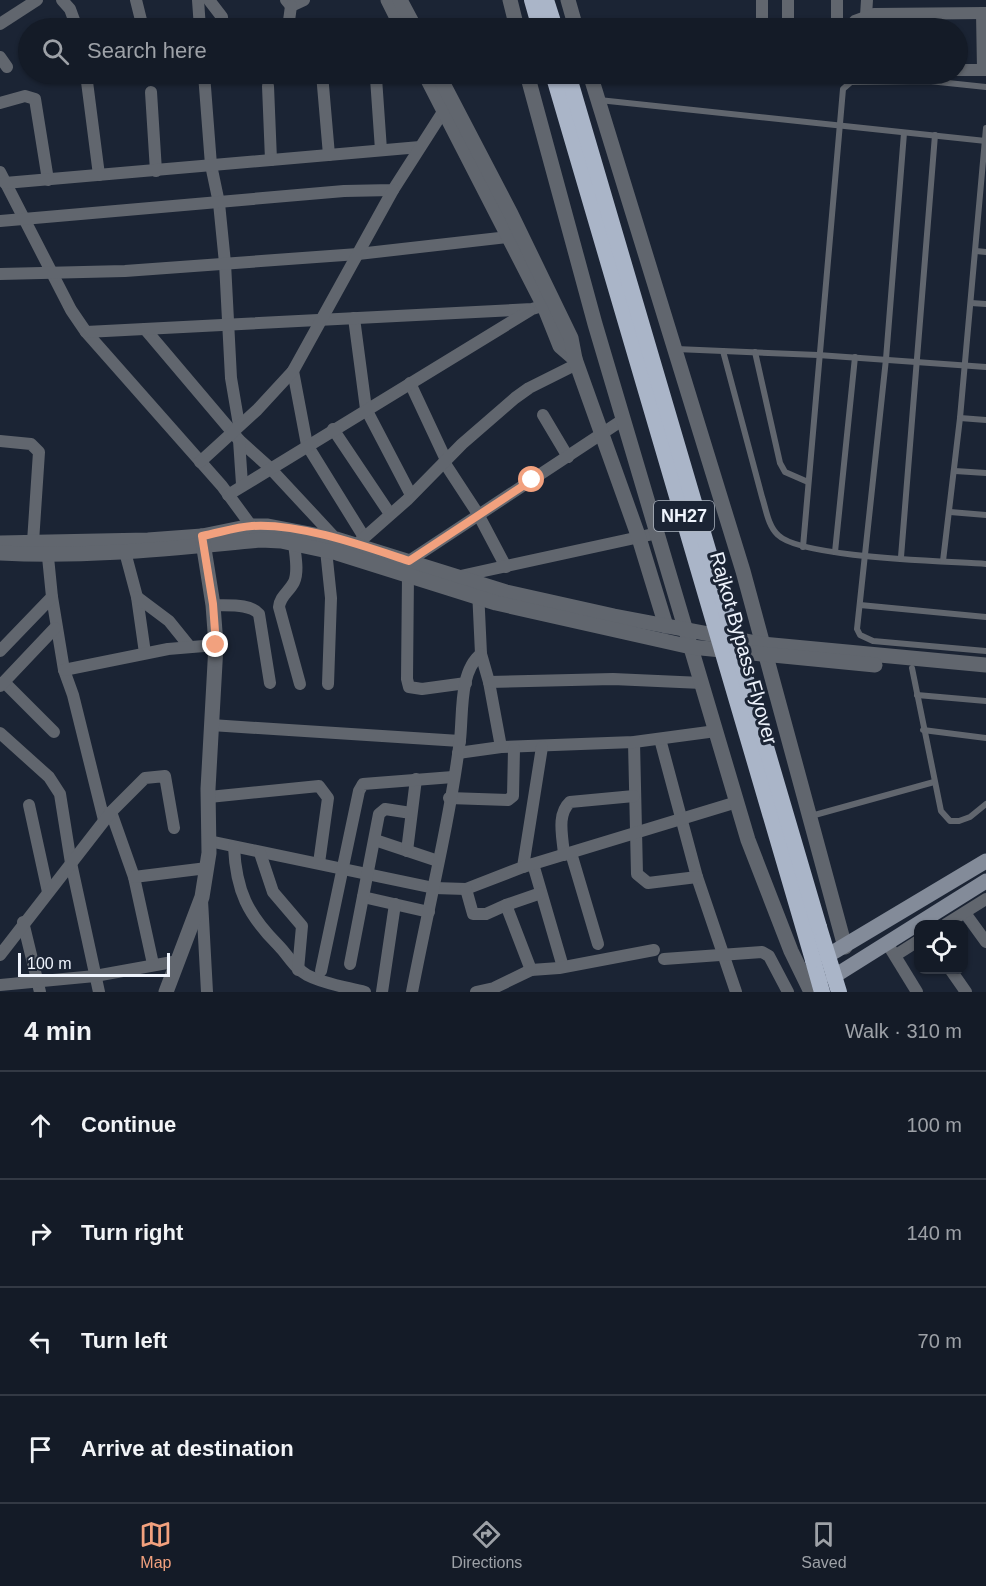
<!DOCTYPE html>
<html lang="en">
<head>
<meta charset="utf-8">
<style>
	:root { --surface:#141b27; --page:#212833; --text:#f1f3f6; --muted:#9da1a7; --line:#333944; --accent:#f2a17e }
	body { margin:0; font-family:Helvetica,sans-serif; background:var(--page); color:var(--text) }
	.controls { position:absolute; right:18px; bottom:18px; display:grid; overflow:hidden; border-radius:12px; box-shadow:0 2px 4px #0004 }
	.controls button { width:54px; height:54px; display:grid; place-items:center; padding:0; border:0; border-bottom:2px solid var(--line); background:var(--surface); color:var(--text); font:30px sans-serif }
	.scale { position:absolute; left:18px; bottom:15px; width:152px; box-sizing:border-box; padding-left:6px; border:3px solid #eff4fd; border-top:0; font-size:16px; line-height:21px; white-space:nowrap; color:#eff4fd; -webkit-text-stroke:4px #1b2434; paint-order:stroke }
	.stop { position:absolute; width:18px; height:18px; margin:-14px; border:4px solid #f2a17e; border-radius:50%; background:#fff }
	.stop.end { background:#f2a17e; border-color:#fff; box-shadow:0 2px 6px #0008 }
	.list { margin:0; padding:0; list-style:none }
	h2 { display:flex; justify-content:space-between; align-items:center; height:78px; margin:0; padding:0 24px; font-size:26px }
	h2 small { font-size:20px; font-weight:400; color:var(--muted) }
	.list li { display:grid; grid-template-columns:39px 1fr auto; gap:18px; align-items:center; box-sizing:border-box; height:108px; padding:0 24px; border-top:2px solid var(--line) }
	.list b { display:block; font-size:22px; white-space:nowrap }
	.list em { font-size:20px; font-style:normal; color:var(--muted) }
	.icon { flex:none; width:33px; height:33px; fill:none; stroke:currentColor; stroke-width:2; stroke-linecap:round; stroke-linejoin:round }
	.map { position:relative; flex:none; width:986px; height:992px; overflow:hidden }
	.search { position:absolute; background:var(--surface); box-shadow:0 2px 4px #0004; left:18px; right:18px; top:18px; height:66px; display:flex; align-items:center; gap:15px; box-sizing:border-box; padding:0 21px; border-radius:33px; color:var(--muted); font-size:22px }
	.sheet { height:510px; background:var(--surface) }
	nav { display:flex; justify-content:space-around; align-items:center; box-sizing:border-box; height:84px; border-top:2px solid var(--line); background:var(--surface); font-size:16px; color:var(--muted) }
	nav a { display:grid; justify-items:center; gap:3px }
	nav .on { color:var(--accent) }
	.map>svg:first-child { display:block }
</style>
</head>
<body>
<div class="map">
<svg width="986" height="992" viewBox="0 0 986 992">
	<rect width="100%" height="100%" fill="#1b2434"/>
	<g fill="none" stroke-linecap="round" stroke-linejoin="round">
		<g stroke="#61666e" stroke-width="6">
			<path d="M599,100L986,141"/>
			<path d="M904,133L886,359L857,629L860,635L873,641L986,651"/>
			<path d="M976,251L986,252"/>
			<path d="M971,303L986,304"/>
			<path d="M676,349L818,355L986,367"/>
			<path d="M723,351L762,497C766,509 768,526 778,535C801,558 947,561 986,564"/>
			<path d="M755,352L780,463L785,472L808,482"/>
			<path d="M960,418L986,420"/>
			<path d="M955,471L986,473"/>
			<path d="M950,512L986,515"/>
			<path d="M803,547L843,89L851,82L929,81L986,87"/>
			<path d="M835,552L855,357"/>
			<path d="M901,557L935,135"/>
			<path d="M943,561L960,418L986,128"/>
			<path d="M860,605L986,617"/>
			<path d="M912,668L941,811L950,821H959L970,817L986,804"/>
			<path d="M917,695L986,701"/>
			<path d="M923,730L986,738"/>
			<path d="M811,816L934,782"/>
		</g>
		<g stroke="#61666e" stroke-width="12">
			<path d="M62,0L70,9L77,28"/>
			<path d="M136,0L143,28"/>
			<path d="M198,0L200,28"/>
			<path d="M209,0L222,17L223,28"/>
			<path d="M286,0L291,6L304,0"/>
			<path d="M762,0V28"/>
			<path d="M788,0V28"/>
			<path d="M837,0V28"/>
			<path d="M982,13L983,70"/>
			<path d="M866,16L867,0"/>
			<path d="M0,24L37,0"/>
			<path d="M288,28L291,6"/>
			<path d="M848,28L855,21L874,14L986,13"/>
			<path d="M0,57L7,67"/>
			<path d="M958,70H986"/>
			<path d="M86,74L99,175"/>
			<path d="M204,74L211,165L219,203L225,263L231,378L239,425"/>
			<path d="M322,74L329,155"/>
			<path d="M376,78L381,150"/>
			<path d="M268,86L271,160"/>
			<path d="M151,92L156,171"/>
			<path d="M0,103L25,96L35,99L48,180"/>
			<path d="M0,172L71,310L86,332L222,486L255,531"/>
			<path d="M5,183L420,147"/>
			<path d="M0,221L344,191L393,190L448,104"/>
			<path d="M0,274L125,271L358,254L517,236"/>
			<path d="M354,318L366,409L411,495"/>
			<path d="M145,329L239,440L269,467L336,539"/>
			<path d="M86,332L532,309L552,303"/>
			<path d="M293,371L307,445L364,537"/>
			<path d="M410,383L446,460"/>
			<path d="M543,415L568,457"/>
			<path d="M333,429L390,514"/>
			<path d="M239,440L242,484"/>
			<path d="M0,441L31,444L39,452L33,542"/>
			<path d="M200,462L257,410L293,371L393,190"/>
			<path d="M444,462L478,514L506,567"/>
			<path d="M228,495L529,311"/>
			<path d="M294,543C295,555 299,571 294,582C289,592 280,596 279,607L300,684"/>
			<path d="M357,544L407,500L462,444L515,398L529,388L577,364"/>
			<path d="M326,550L331,598L328,684"/>
			<path d="M125,552L137,597L145,653"/>
			<path d="M409,561L624,419"/>
			<path d="M408,575L407,679L409,687L422,689L466,683"/>
			<path d="M456,577L658,533"/>
			<path d="M478,590L481,654L489,682L501,747"/>
			<path d="M52,597L64,670L73,695L104,820"/>
			<path d="M137,597L169,621L190,647"/>
			<path d="M213,605C227,606 250,603 259,614L270,683"/>
			<path d="M0,651L52,597L47,547"/>
			<path d="M64,670L168,649L216,645"/>
			<path d="M4,682L54,732"/>
			<path d="M489,682L613,679L702,683"/>
			<path d="M0,686L55,628"/>
			<path d="M211,725L460,741"/>
			<path d="M0,733L49,777L60,794L71,863L99,992"/>
			<path d="M660,739L697,877L736,992"/>
			<path d="M634,742L637,874L648,883L697,877"/>
			<path d="M458,753L501,747L634,742L716,731"/>
			<path d="M209,797L319,786L328,798L319,863"/>
			<path d="M449,798L508,800L513,796L514,749"/>
			<path d="M29,805L48,892"/>
			<path d="M111,812L134,877L153,964"/>
			<path d="M375,840L438,861"/>
			<path d="M209,841L434,888L466,889L523,867L542,747"/>
			<path d="M234,847C236,891 248,915 278,945C288,955 294,968 307,975C324,984 346,987 365,992"/>
			<path d="M407,851L416,779"/>
			<path d="M260,853L273,892L302,926L298,970"/>
			<path d="M571,853L598,944"/>
			<path d="M564,855C563,838 556,815 570,802L634,796"/>
			<path d="M533,864L563,967"/>
			<path d="M523,867L737,802"/>
			<path d="M134,877L207,868"/>
			<path d="M466,889L473,914H486L506,905"/>
			<path d="M363,897L429,912"/>
			<path d="M202,900L207,992"/>
			<path d="M965,913L986,942"/>
			<path d="M23,922L40,992"/>
			<path d="M946,924L986,899"/>
			<path d="M887,943L917,992"/>
			<path d="M0,955L111,812L145,778L165,776L174,828"/>
			<path d="M896,955L918,941"/>
			<path d="M664,959L762,952L769,956L788,992"/>
			<path d="M350,964L379,814L385,809L411,813"/>
			<path d="M950,969L966,992"/>
			<path d="M531,970L559,968L654,950"/>
			<path d="M321,971L359,791L363,784L453,777"/>
			<path d="M0,985L95,976L178,961"/>
			<path d="M382,992L395,904"/>
			<path d="M412,992C428,908 449,825 460,740C463,714 459,671 481,654"/>
			<path d="M476,992L494,988L531,970L506,905L541,893"/>
		</g>
		<g stroke="#61666e" stroke-width="15">
			<path d="M388,0L402,28"/>
			<path d="M400,0L415,28"/>
			<path d="M510,0L517,28"/>
			<path d="M568,0L576,28"/>
			<path d="M425,74L544,306L560,346L575,359"/>
			<path d="M438,74L511,214L571,338L575,359L639,538L666,626"/>
			<path d="M527,74L595,324L748,840L791,951L811,992"/>
			<path d="M590,74L743,571L845,947"/>
			<path d="M0,543L148,540L202,536L251,526H268L336,539L506,592L614,616L762,644L986,665"/>
			<path d="M0,553C88,558 174,548 261,540L281,541L337,553L496,603L691,647L875,665"/>
			<path d="M166,992L202,897L209,853L208,789L216,645L213,605L202,536"/>
		</g>
		<g stroke="#838b99" stroke-width="15">
			<path d="M827,956L986,861"/>
			<path d="M833,977L986,881"/>
		</g>
		<g stroke="#aab5c8" stroke-width="16">
			<path d="M532,0L540,28"/>
			<path d="M546,0L555,28"/>
			<path d="M819,927L839,992"/>
			<path d="M813,960L822,992"/>
		</g>
		<g stroke="#aab5c8" stroke-width="16">
			<path d="M553,74L813,960"/>
			<path d="M568,74L819,927"/>
		</g>
	</g>
	<g fill="none" stroke-linecap="round" stroke-linejoin="round">
		<path stroke="#f2a17e" stroke-width="8" d="M216,645L213,604L202,536C218,533 236,527 252,526C300,523 364,546 409,561L532,480"/>
	</g>
	<g text-anchor="middle" stroke-width="6" stroke-linejoin="round" paint-order="stroke">
		<rect fill="#1b2434" stroke="#afb6c1" stroke-width="1.5" x="654" y="501" width="60" height="30" rx="4.5"/>
		<g font-size="18" font-weight="bold" fill="#eff4fd">
			<text x="684" y="522">NH27</text>
		</g>
		<g font-size="20" fill="#eff4fd" stroke="#1b2434">
			<text transform="translate(744 648) rotate(74)" y="7">Rajkot Bypass Flyover</text>
		</g>
	</g>
</svg>
<div class="controls">
<button><svg class="icon" aria-label="locate" viewBox="0 0 24 24"><circle cx="12" cy="12" r="6"/><path d="M12 2v4M12 18v4M2 12h4M18 12h4"/></svg></button>
</div>
<div class="scale">100 m</div>
<div class="stop" style="left:532px;top:480px"></div>
<div class="stop end" style="left:216px;top:645px"></div>
<div class="search"><svg class="icon" aria-label="search" viewBox="0 0 24 24"><circle cx="10" cy="10" r="6"/><path d="M15 15l6 6"/></svg>Search here</div>
</div>
<section class="sheet">
<h2>4 min<small>Walk · 310 m</small></h2>
<ul class="list">
<li><svg class="icon" aria-label="ahead" viewBox="0 0 24 24"><path d="M12 20V5M6 11l6-6 6 6"/></svg><div><b>Continue</b></div><em>100 m</em></li>
<li><svg class="icon" aria-label="right" viewBox="0 0 24 24"><path d="M7 20v-9h11M14 6l5 5-5 5"/></svg><div><b>Turn right</b></div><em>140 m</em></li>
<li><svg class="icon" aria-label="left" viewBox="0 0 24 24"><path d="M17 20v-9H6M10 6l-5 5 5 5"/></svg><div><b>Turn left</b></div><em>70 m</em></li>
<li><svg class="icon" aria-label="arrive" viewBox="0 0 24 24"><path d="M6 21V4h12l-3 4 3 4H6"/></svg><div><b>Arrive at destination</b></div></li>
</ul>
</section>
<nav>
<a class="on"><svg class="icon" aria-label="map" viewBox="0 0 24 24"><path d="M3 6l6-2 6 2 6-2v14l-6 2-6-2-6 2zM9 4v14M15 6v14"/></svg>Map</a>
<a><svg class="icon" aria-label="directions" viewBox="0 0 24 24"><path d="M12 3l9 9-9 9-9-9zM9 14v-3h6M13 9l2 2-2 2"/></svg>Directions</a>
<a><svg class="icon" aria-label="saved" viewBox="0 0 24 24"><path d="M7 4h10v16l-5-4-5 4z"/></svg>Saved</a>
</nav>
</body>
</html>
